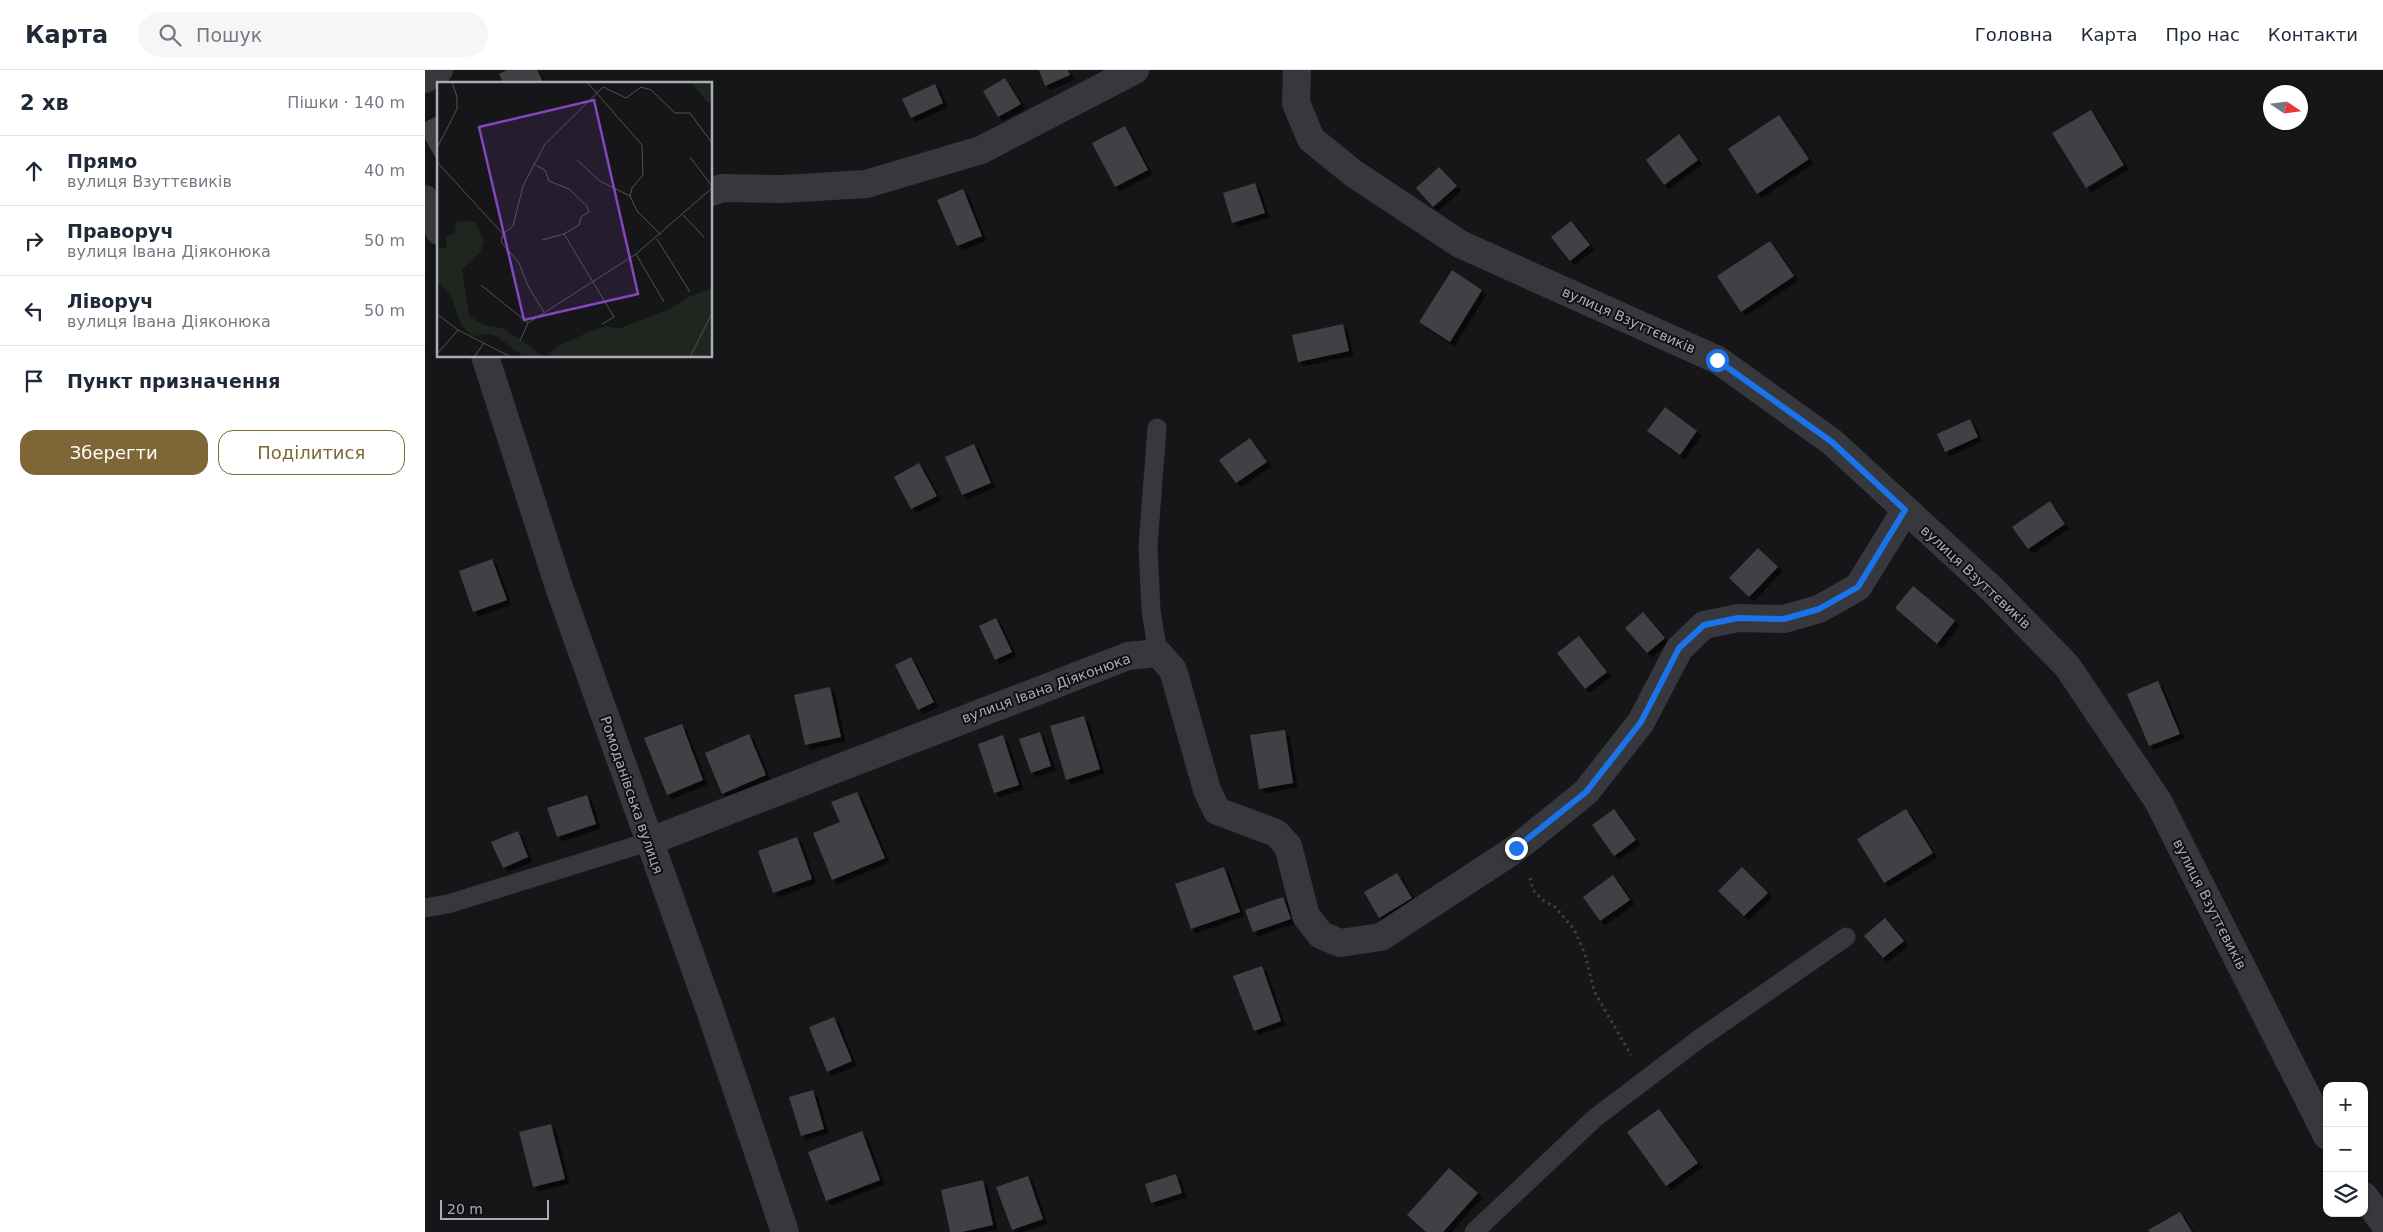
<!DOCTYPE html>
<html lang="uk">
<head>
<meta charset="utf-8">
<style>
	:root { --surface:#fff; --page:#f6f6f7; --text:#1f2937; --muted:#747a83; --line:#e0e1e3; --accent:#7e6636 }
	body { margin:0; font-family:"DejaVu Sans",sans-serif; background:var(--page); color:var(--text) }
	.controls { position:absolute; right:15px; bottom:15px; display:grid; overflow:hidden; border-radius:10px; box-shadow:0 1px 4px #0004 }
	.controls button { width:45px; height:45px; display:grid; place-items:center; padding:0; border:0; border-bottom:1px solid var(--line); background:var(--surface); color:var(--text); font:25px sans-serif }
	.compass { position:absolute; left:1838px; top:15px; width:45px; height:45px; border-radius:50%; background:var(--surface); box-shadow:0 1px 4px #0004; rotate:103deg }
	.scale { position:absolute; left:15px; bottom:12px; width:109px; box-sizing:border-box; padding-left:5px; border:2px solid #a8adb8; border-top:0; font-size:14px; line-height:18px; white-space:nowrap; color:#a8adb8; -webkit-text-stroke:4px #111113; paint-order:stroke }
	.stop { position:absolute; width:15px; height:15px; margin:-11px; border:4px solid #1a73e8; border-radius:50%; background:#fff }
	.stop.end { background:#1a73e8; border-color:#fff; box-shadow:0 1px 5px #0008 }
	.list { margin:0; padding:0; list-style:none }
	h2 { display:flex; justify-content:space-between; align-items:center; height:65px; margin:0; padding:0 20px; font-size:21px }
	h2 small { font-size:16px; font-weight:400; color:var(--muted) }
	.list li { display:grid; grid-template-columns:32px 1fr auto; gap:15px; align-items:center; box-sizing:border-box; height:70px; padding:0 20px; border-top:1px solid var(--line) }
	.list b { display:block; font-size:19px; white-space:nowrap }
	.list p { margin:0; font-size:16px; white-space:nowrap; color:var(--muted) }
	.list em { font-size:16px; font-style:normal; color:var(--muted) }
	.actions { display:flex; gap:10px; padding:15px 20px }
	.actions a { flex:1; padding:11px 0; border:1px solid var(--accent); border-radius:15px; text-align:center; font-size:18px; color:var(--accent) }
	.actions .main { background:var(--accent); color:#fff }
	.icon { flex:none; width:28px; height:28px; fill:none; stroke:currentColor; stroke-width:2; stroke-linecap:round; stroke-linejoin:round }
	.map { position:relative; flex:none; width:1958px; height:1162px; overflow:hidden }
	header { display:flex; align-items:center; gap:30px; box-sizing:border-box; height:70px; padding:0 25px; background:var(--surface); border-bottom:1px solid var(--line) }
	header strong { font-size:24px }
	nav { display:flex; gap:28px; margin-inline-start:auto; font-size:18px }
	.search { width:350px; height:45px; background:var(--page); display:flex; align-items:center; gap:12px; box-sizing:border-box; padding:0 18px; border-radius:28px; color:var(--muted); font-size:19px }
	main { display:flex }
	aside { flex:1; background:var(--surface) }
	.map>svg:first-child { display:block }
</style>
</head>
<body>
<header>
<strong>Карта</strong>
<div class="search"><svg class="icon" aria-label="search" viewBox="0 0 24 24"><circle cx="10" cy="10" r="6"/><path d="M15 15l6 6"/></svg>Пошук</div>
<nav><a>Головна</a><a>Карта</a><a>Про нас</a><a>Контакти</a></nav>
</header>
<main>
<aside>
<h2>2 хв<small>Пішки · 140 m</small></h2>
<ul class="list">
<li><svg class="icon" aria-label="ahead" viewBox="0 0 24 24"><path d="M12 20V5M6 11l6-6 6 6"/></svg><div><b>Прямо</b><p>вулиця Взуттєвиків</p></div><em>40 m</em></li>
<li><svg class="icon" aria-label="right" viewBox="0 0 24 24"><path d="M7 20v-9h11M14 6l5 5-5 5"/></svg><div><b>Праворуч</b><p>вулиця Івана Діяконюка</p></div><em>50 m</em></li>
<li><svg class="icon" aria-label="left" viewBox="0 0 24 24"><path d="M17 20v-9H6M10 6l-5 5 5 5"/></svg><div><b>Ліворуч</b><p>вулиця Івана Діяконюка</p></div><em>50 m</em></li>
<li><svg class="icon" aria-label="arrive" viewBox="0 0 24 24"><path d="M6 21V4h12l-3 4 3 4H6"/></svg><div><b>Пункт призначення</b></div></li>
</ul>
<div class="actions"><a class="main">Зберегти</a><a>Поділитися</a></div>
</aside>
<div class="map">
<svg width="1958" height="1162" viewBox="0 0 1958 1162">
	<defs>
		<filter id="shadow"><feDropShadow dx="4.5" dy="4.5" stdDeviation="0" flood-color="#0009"/></filter>
	</defs>
	<rect width="100%" height="100%" fill="#161618"/>
	<g fill="#404145" filter="url(#shadow)">
		<path d="M82,0H112L119,14H79L74,4Z"/>
		<path d="M614,0H643L645,5L620,16Z"/>
		<path d="M580,8L596,34L573,47L558,21Z"/>
		<path d="M510,14L518,33L486,48L477,29Z"/>
		<path d="M1666,40L1699,95L1661,118L1627,63Z"/>
		<path d="M14,45V94L0,69V52Z"/>
		<path d="M1354,45L1384,89L1332,124L1303,79Z"/>
		<path d="M700,56L723,100L690,117L667,73Z"/>
		<path d="M1254,64L1273,90L1239,115L1221,90Z"/>
		<path d="M1014,97L1032,116L1008,137L991,118Z"/>
		<path d="M830,113L840,143L807,153L798,123Z"/>
		<path d="M538,119L557,166L532,176L512,130Z"/>
		<path d="M1146,151L1165,175L1145,191L1126,167Z"/>
		<path d="M1345,171L1369,206L1316,242L1292,206Z"/>
		<path d="M1027,200L1057,220L1025,272L994,252Z"/>
		<path d="M918,254L924,281L873,292L867,265Z"/>
		<path d="M1240,337L1272,361L1255,385L1222,361Z"/>
		<path d="M1545,349L1553,367L1520,382L1512,364Z"/>
		<path d="M825,368L842,392L811,413L794,390Z"/>
		<path d="M549,374L566,413L537,425L520,387Z"/>
		<path d="M494,393L512,426L486,439L469,407Z"/>
		<path d="M1625,431L1640,454L1603,479L1587,457Z"/>
		<path d="M1333,478L1353,497L1324,527L1304,508Z"/>
		<path d="M67,489L82,530L48,542L34,501Z"/>
		<path d="M1488,516L1530,551L1512,574L1470,538Z"/>
		<path d="M1218,542L1240,568L1222,583L1200,558Z"/>
		<path d="M571,548L587,582L570,590L554,556Z"/>
		<path d="M1154,566L1182,602L1160,619L1132,583Z"/>
		<path d="M486,587L509,632L493,640L470,595Z"/>
		<path d="M1733,611L1755,664L1724,676L1702,624Z"/>
		<path d="M405,617L416,667L380,675L369,625Z"/>
		<path d="M659,646L675,699L641,710L625,656Z"/>
		<path d="M257,654L278,710L242,725L219,668Z"/>
		<path d="M860,660L868,713L834,719L825,665Z"/>
		<path d="M615,662L626,696L606,703L594,669Z"/>
		<path d="M324,664L341,705L297,724L280,683Z"/>
		<path d="M578,665L594,715L569,723L553,674Z"/>
		<path d="M432,722L460,788L407,810L388,763L415,752L406,732Z"/>
		<path d="M162,725L171,754L132,767L122,738Z"/>
		<path d="M1189,739L1211,770L1189,786L1167,755Z"/>
		<path d="M1481,739L1508,783L1459,813L1432,769Z"/>
		<path d="M93,761L103,787L78,798L66,772Z"/>
		<path d="M372,767L387,809L348,823L333,781Z"/>
		<path d="M799,797L815,842L766,859L750,814Z"/>
		<path d="M1317,797L1343,823L1319,846L1293,821Z"/>
		<path d="M972,803L987,828L954,848L939,822Z"/>
		<path d="M1188,805L1205,830L1175,851L1158,827Z"/>
		<path d="M858,827L866,849L828,862L820,840Z"/>
		<path d="M1460,848L1479,871L1458,888L1439,866Z"/>
		<path d="M837,896L856,951L829,961L808,906Z"/>
		<path d="M409,947L427,991L402,1002L384,957Z"/>
		<path d="M388,1020L399,1059L376,1066L364,1027Z"/>
		<path d="M1234,1039L1273,1093L1241,1116L1202,1062Z"/>
		<path d="M126,1054L140,1109L108,1117L94,1062Z"/>
		<path d="M437,1061L455,1110L401,1131L383,1082Z"/>
		<path d="M1024,1098L1053,1123L1018,1162H1001L982,1145Z"/>
		<path d="M751,1104L757,1123L726,1133L720,1114Z"/>
		<path d="M603,1106L618,1149L587,1160L571,1117Z"/>
		<path d="M558,1110L568,1155L537,1162H525L516,1120Z"/>
		<path d="M1755,1142L1767,1162H1725L1723,1160Z"/>
	</g>
	<g fill="none" stroke-linecap="round" stroke-linejoin="round">
		<path stroke="#3d3f44" stroke-width="3" stroke-dasharray="2.5 4" stroke-linecap="butt" d="M1105,808L1108,820L1119,831L1130,837L1149,859L1160,884L1169,921L1206,985"/>
		<g stroke="#37383d" stroke-width="19">
			<path d="M732,358L723,476L726,541L733,583"/>
			<path d="M0,838L23,834L223,772"/>
			<path d="M1049,1162L1170,1048L1274,969L1421,867"/>
		</g>
		<g stroke="#37383d" stroke-width="28">
			<path d="M872,0L871,33L886,69L928,103L1035,174L1293,290L1407,372L1567,519L1642,596L1733,731L1902,1066"/>
			<path d="M0,9L14,0"/>
			<path d="M286,122L297,118L358,119L441,114L556,80L710,0"/>
			<path d="M0,129L14,161"/>
			<path d="M60,286L134,517L286,943L360,1162"/>
			<path d="M223,772L703,586L733,583L748,600L782,720L792,741L851,763L863,776L881,846L896,865L915,873L956,867L1092,778L1161,722L1216,652L1254,579L1279,555L1313,548L1359,549L1394,539L1433,517L1480,441"/>
			<path d="M1939,1126L1958,1152"/>
		</g>
	</g>
	<g fill="none" stroke-linecap="round" stroke-linejoin="round">
		<path stroke="#1a73e8" stroke-width="6" d="M1091,778L1161,722L1216,652L1254,578L1279,555L1313,548L1359,549L1394,539L1433,517L1480,440L1407,372L1292,290"/>
	</g>
	<g text-anchor="middle" stroke-width="4" stroke-linejoin="round" paint-order="stroke">
		<g font-size="14" fill="#a8adb8" stroke="#111113">
			<text transform="translate(1204 250) rotate(24)" y="5">вулиця Взуттєвиків</text>
			<text transform="translate(1551 507) rotate(43)" y="5">вулиця Взуттєвиків</text>
			<text transform="translate(621 618) rotate(-20)" y="5">вулиця Івана Діяконюка</text>
			<text transform="translate(207 725) rotate(71)" y="5">Ромоданівська вулиця</text>
			<text transform="translate(1785 834) rotate(63)" y="5">вулиця Взуттєвиків</text>
		</g>
	</g>
	<g transform="translate(12 12)">
		<rect width="275" height="275" fill="#161618"/>
		<path d="M254,0H275V19L271,21ZM31,139L39,141L47,159L43,171L25,187L32,234L47,243L68,247L107,275H87L62,256L54,252L35,254L24,243L14,214L0,199V167L10,166L9,156L18,151L19,140ZM275,206V275H109L120,264L152,250L169,244L181,247L235,226L249,216Z" fill="#1e261f"/>
		<path fill="none" stroke="#505258" stroke-width="1" d="M150,0L205,63L206,93L195,106L193,114L200,129L224,153M0,66L20,27V15L15,0M253,75L275,104M140,78L163,99L193,114M0,80L66,152L64,160L82,181L92,206L107,230M96,82L108,88L112,99L132,107L150,124L152,130L144,135L142,143L127,152L177,235L165,242M246,133L267,155M66,152L76,144L86,104L108,62L166,5L189,16L204,5L214,8L238,31H253L275,61M220,157L253,210M105,158L127,152M199,172L227,220M44,203L91,241M0,232L21,248L0,272M21,248L74,275M83,259L91,241L199,172L275,106M37,275L47,261M253,275L275,231"/>
		<path fill="#8446be" fill-opacity="0.15" stroke="#8446be" stroke-width="2.5" d="M157,18L201,212L87,238L42,45Z"/>
		<rect width="275" height="275" fill="none" stroke="#a8adb8" stroke-width="2.5"/>
	</g>
</svg>
<div class="controls">
<button>+</button>
<button>−</button>
<button><svg class="icon" aria-label="layers" viewBox="0 0 24 24"><path d="M12 4l9 5-9 5-9-5zM3 14l9 5 9-5"/></svg></button>
</div>
<svg class="compass" viewBox="-18 -18 36 36"><path d="M0-13l5 13h-10z" fill="#e53935"/><path d="M0 13l5-13h-10z" fill="#747a83"/></svg>
<div class="scale">20 m</div>
<div class="stop" style="left:1292px;top:290px"></div>
<div class="stop end" style="left:1091px;top:778px"></div>
</div>
</main>
</body>
</html>
